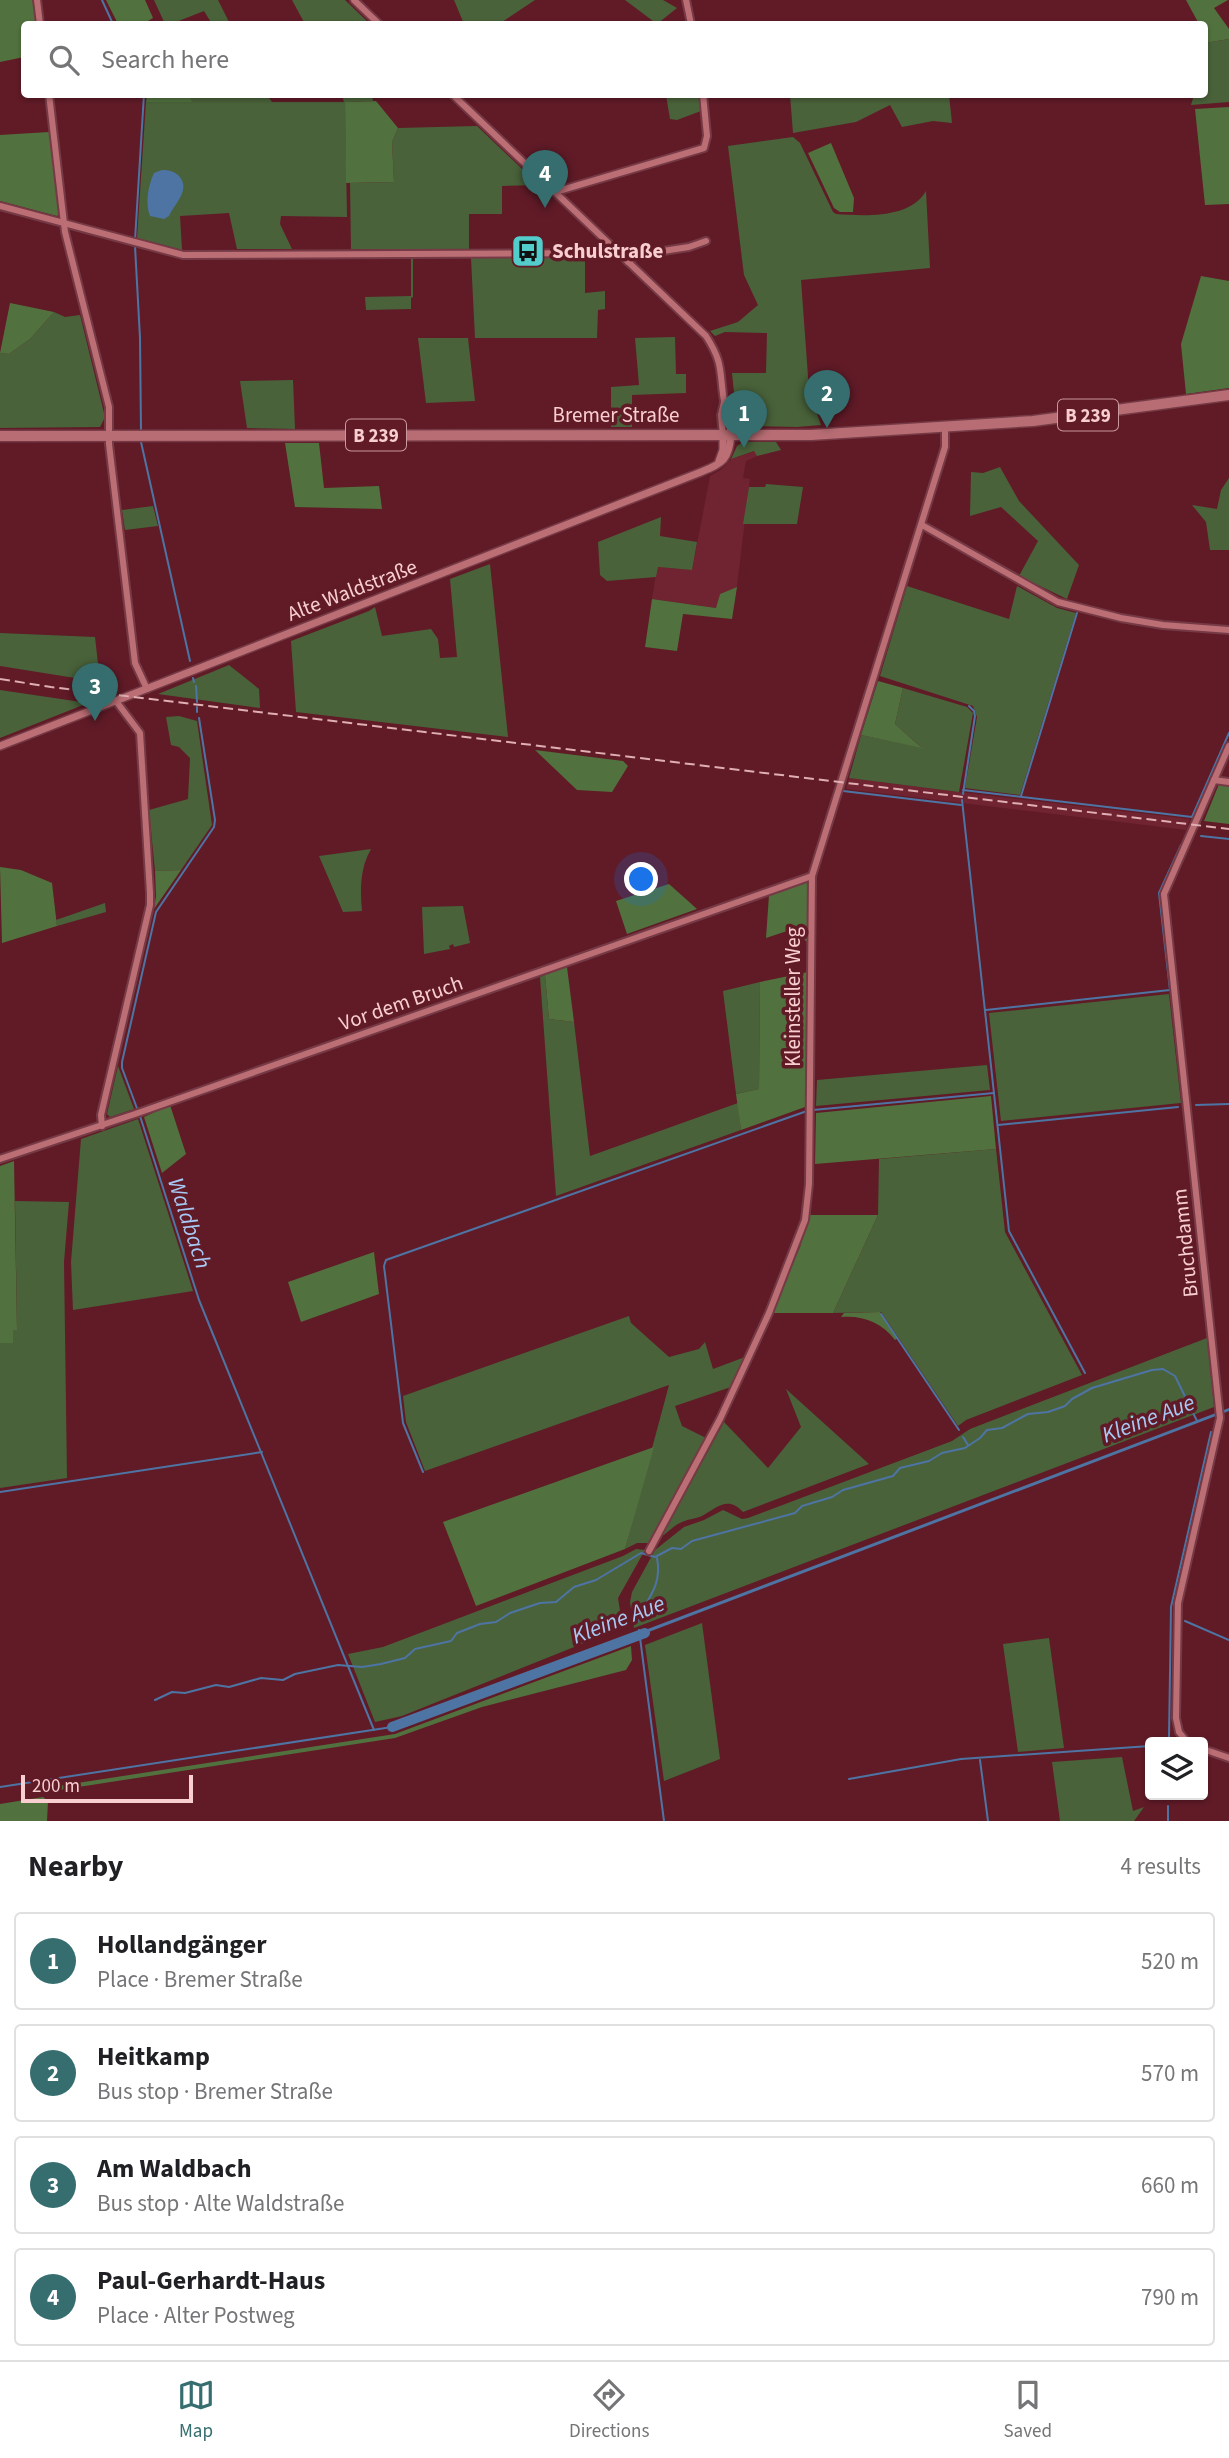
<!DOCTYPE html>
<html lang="en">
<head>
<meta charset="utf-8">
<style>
	:root { --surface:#fff; --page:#f2f2f2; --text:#202124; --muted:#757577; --line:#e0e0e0; --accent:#366e70 }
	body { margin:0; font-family:"Source Sans 3",sans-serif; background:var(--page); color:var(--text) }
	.controls { position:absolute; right:21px; bottom:21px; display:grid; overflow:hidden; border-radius:7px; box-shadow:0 2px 5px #0004 }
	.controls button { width:63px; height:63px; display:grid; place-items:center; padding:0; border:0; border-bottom:2px solid var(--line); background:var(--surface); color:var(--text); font:35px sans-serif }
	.scale { position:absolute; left:21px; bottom:18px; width:172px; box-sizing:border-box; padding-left:7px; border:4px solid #f9ced0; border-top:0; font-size:19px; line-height:24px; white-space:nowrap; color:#f9ced0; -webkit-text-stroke:5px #601b27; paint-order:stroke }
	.you { position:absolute; left:642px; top:880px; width:24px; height:24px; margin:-18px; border:5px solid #fff; border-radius:50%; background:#1a73e8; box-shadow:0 0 0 10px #1a73e833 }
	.badge { display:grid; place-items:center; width:46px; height:46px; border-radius:50%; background:var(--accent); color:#fff; font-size:23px; font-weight:700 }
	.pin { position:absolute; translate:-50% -58px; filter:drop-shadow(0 2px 4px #0008) }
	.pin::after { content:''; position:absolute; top:37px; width:24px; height:21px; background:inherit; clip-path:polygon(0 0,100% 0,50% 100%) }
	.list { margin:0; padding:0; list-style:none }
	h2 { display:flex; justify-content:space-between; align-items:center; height:91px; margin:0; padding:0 28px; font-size:30px }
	h2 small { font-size:23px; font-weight:400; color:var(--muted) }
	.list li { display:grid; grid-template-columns:46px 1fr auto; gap:21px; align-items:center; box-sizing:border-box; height:98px; margin:0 14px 14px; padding:0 14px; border:2px solid var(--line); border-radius:7px }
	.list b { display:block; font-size:26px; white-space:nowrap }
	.list p { margin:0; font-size:23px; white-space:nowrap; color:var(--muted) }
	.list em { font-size:23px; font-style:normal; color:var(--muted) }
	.icon { flex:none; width:38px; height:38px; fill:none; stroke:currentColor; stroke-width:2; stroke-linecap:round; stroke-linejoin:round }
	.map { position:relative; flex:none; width:1229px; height:1821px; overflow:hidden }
	.search { position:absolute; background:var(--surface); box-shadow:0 2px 5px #0004; left:21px; right:21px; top:21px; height:77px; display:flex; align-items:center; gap:18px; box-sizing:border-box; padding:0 24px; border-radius:7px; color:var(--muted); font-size:26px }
	.sheet { height:539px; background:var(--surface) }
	nav { display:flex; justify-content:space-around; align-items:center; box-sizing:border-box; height:98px; border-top:2px solid var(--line); background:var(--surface); font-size:19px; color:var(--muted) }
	nav a { display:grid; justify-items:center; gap:4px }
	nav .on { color:var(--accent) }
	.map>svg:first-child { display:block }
</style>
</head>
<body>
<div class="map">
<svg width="1229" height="1821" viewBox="0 0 1229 1821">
	<rect width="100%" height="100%" fill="#601b27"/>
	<g fill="#702330">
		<path d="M755,451L757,456L746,461L743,478L750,479L737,587L720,594L717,608L652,599L657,567L692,570L710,476L722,469L731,459Z"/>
		<path d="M849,778L959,792L1190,819L1186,830L846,789Z"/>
	</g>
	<g fill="#49623a">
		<path d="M154,0H218L230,24H212L204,11L171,24H165Z"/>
		<path d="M292,0H345L370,24H305Z"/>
		<path d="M454,0H535L499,24H464Z"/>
		<path d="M625,0H663L677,8L657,24Z"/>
		<path d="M1229,39V102L1191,105L1194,95L1204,94L1205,43Z"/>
		<path d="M189,94L267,95L272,102H344L342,95H372L373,101L345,102L347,217L281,216L280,224L292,249H237L229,213L180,216L182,250L137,238L146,102H191Z"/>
		<path d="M666,95H700L701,111L677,120L670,119Z"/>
		<path d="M790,95H949L952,123L933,121L902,127L890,105L856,122L793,133Z"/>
		<path d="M477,126L539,185L502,186V214H469V250L351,249L350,183L394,182L392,142L398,128Z"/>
		<path d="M793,137L800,143L833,212L836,214C864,216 910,219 926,191L930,268L801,280L809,390L821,425L797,427L743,426L737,422L732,373H766L767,333L725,332L715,336L710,331L738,322L758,305L744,275L728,146Z"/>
		<path d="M471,258H585V293L605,291V309L598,310L597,338H475Z"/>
		<path d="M411,259H413V297L411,298V309L366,310L365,297L411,296Z"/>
		<path d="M54,312L65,317L80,315L105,417L100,427L0,428V353L9,354L30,339Z"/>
		<path d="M675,337L676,374H686V393L632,395V427H611V387L639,385L635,338Z"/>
		<path d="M418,338H468L475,401L426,403Z"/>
		<path d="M293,380L295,429L247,428L240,381Z"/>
		<path d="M743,442H776L781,450L757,456L754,451L731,459L737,446Z"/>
		<path d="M1000,467L1019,501L1079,565L1067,599L1019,576L1038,541L1001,507L970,516L971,472L983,473Z"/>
		<path d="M1229,478V550H1210L1206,522L1192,505L1217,509L1221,490Z"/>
		<path d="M766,484L803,487L797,524H743L749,487H765Z"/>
		<path d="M153,506L158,526L125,530L122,510Z"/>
		<path d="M661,517L660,536L697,542L692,570L658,567L656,577L607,581L600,575L598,542Z"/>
		<path d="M490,564L508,737L296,712L291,641L369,611L375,607L382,636L431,629L438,639L440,658L457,657L450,579Z"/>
		<path d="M907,586L1009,619L1017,586L1057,608L1076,613L1020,795L965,788L977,717L973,706L880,676Z"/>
		<path d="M0,633L95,637L100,682L0,666Z"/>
		<path d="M229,665L259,689L260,708L158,694Z"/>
		<path d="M903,688L967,707L973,713L959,792L849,778L861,735L921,747L895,724Z"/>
		<path d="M0,690L88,703L0,738Z"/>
		<path d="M179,716L197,721L212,825L181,870L155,871L149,810L188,799L190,758L179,747L171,745L166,717Z"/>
		<path d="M371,849C360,868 360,889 362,911L343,912L319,856Z"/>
		<path d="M105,903L106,912L57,926L56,920Z"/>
		<path d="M463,906L470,943L454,947L453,944L449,946L450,949L424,954L422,907Z"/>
		<path d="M545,975L549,1019L574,1022L590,1156L738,1103L741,1130L556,1196L540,977Z"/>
		<path d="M760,982L759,1089L736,1094L723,991Z"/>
		<path d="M1169,994L1181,1103L1001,1121L989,1013Z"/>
		<path d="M987,1065L990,1090L816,1106L817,1080Z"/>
		<path d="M118,1066L134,1109L110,1117L107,1114Z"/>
		<path d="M138,1119L193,1291L73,1310L71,1262L81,1139Z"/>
		<path d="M996,1149L1005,1232L1082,1375L966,1420L958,1426L881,1312L833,1313L878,1215L879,1159Z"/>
		<path d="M15,1201L69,1202L64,1262L67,1478L0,1488V1343H13V1330L17,1329Z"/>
		<path d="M629,1316L631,1323L669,1357L699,1349L705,1342L713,1369L745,1357L731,1387L675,1406L682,1426L706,1438L648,1543H637L625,1549L669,1385L425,1471L406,1422L403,1396Z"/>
		<path d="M1207,1338L1214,1407L634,1628L630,1602L632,1592L655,1550L684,1527L704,1520L723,1510L742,1519L748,1518L952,1441L970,1429Z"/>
		<path d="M786,1389L869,1464L743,1512C728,1495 716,1508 702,1516C695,1519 687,1519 680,1523C673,1526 667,1533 661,1537L724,1422L768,1468L801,1427Z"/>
		<path d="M636,1549L645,1550L618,1598L622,1624L619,1629L402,1716L375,1722L348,1654L383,1647L623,1556Z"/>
		<path d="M702,1623L720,1759L664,1781L645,1645Z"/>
		<path d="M1049,1638L1064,1748L1018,1752L1003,1644Z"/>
		<path d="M1122,1757L1133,1811L1144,1807L1134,1821H1060L1052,1762Z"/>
	</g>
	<g fill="#51723e">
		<path d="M0,0H33L36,24H24V57L0,62Z"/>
		<path d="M106,0H145L153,18L143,24H118Z"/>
		<path d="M1186,0H1228L1214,8L1229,29V39L1205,43L1204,24H1199Z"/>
		<path d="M147,95H189L192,102H146Z"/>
		<path d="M376,101L398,128L392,142L394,182L346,183L345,102Z"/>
		<path d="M1229,107V204L1205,205L1195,109Z"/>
		<path d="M49,132L60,213L57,216L0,201V135Z"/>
		<path d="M831,143L854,198L853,212H840L834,208L808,153Z"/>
		<path d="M1201,276L1229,281V388L1186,394L1181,344Z"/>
		<path d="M10,303L54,312L30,339L9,354L0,353Z"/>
		<path d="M285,443H319L324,488L379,486L382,509L295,507Z"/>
		<path d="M737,587L732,619L683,614L677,651L645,647L652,599L716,608L720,594Z"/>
		<path d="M878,681L903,688L895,724L922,748L861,735Z"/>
		<path d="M535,750L623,761L628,766L612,792L577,790Z"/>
		<path d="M1219,784L1229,785V824L1204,821Z"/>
		<path d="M0,867L21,870L52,883L57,926L2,943Z"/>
		<path d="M181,870L154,909L156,896L155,871Z"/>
		<path d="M806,882L809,884L808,943L793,929L766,938L769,895Z"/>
		<path d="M669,884L697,909L627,934L616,901Z"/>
		<path d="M567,967L574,1022L549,1019L545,975Z"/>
		<path d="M808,972L805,1107L741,1130L736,1094L759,1089L760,982Z"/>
		<path d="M991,1096L996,1149L815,1164L816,1113Z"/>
		<path d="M170,1105L186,1154L162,1173L144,1117Z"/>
		<path d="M14,1161L17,1330H13V1343H0V1166Z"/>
		<path d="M810,1215H878L833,1313H772L800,1247Z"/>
		<path d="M374,1252L379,1294L301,1322L288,1282Z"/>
		<path d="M880,1312L898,1338L895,1340C882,1322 862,1315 841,1317L844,1313Z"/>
		<path d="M654,1447L625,1549L476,1606L443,1522Z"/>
		<path d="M631,1646L632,1660L626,1670L482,1707L395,1738L59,1790L58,1786L395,1734Z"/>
		<path d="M43,1797L48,1801L47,1821H0V1804Z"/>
	</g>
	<g fill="#4e74a4">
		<path d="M162,170C169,170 173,171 178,175C192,189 175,203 169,216L164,219L150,216C145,203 148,186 154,173Z"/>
		<path d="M1229,1408V1411L633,1638L632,1635Z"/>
	</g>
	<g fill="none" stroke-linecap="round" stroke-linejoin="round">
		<g stroke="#4e74a4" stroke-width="2">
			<path d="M102,0L113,24"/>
			<path d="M135,240L144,94"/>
			<path d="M135,246L140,338L141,432"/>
			<path d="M141,442L190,661"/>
			<path d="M193,678L194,682"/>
			<path d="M196,686L197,702"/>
			<path d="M197,707V712"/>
			<path d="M963,790L1192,817L1229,733"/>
			<path d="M843,791L961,805"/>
			<path d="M963,794L975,716L974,711L969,706"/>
			<path d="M1021,796L1077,613"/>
			<path d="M962,800L1009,1231L1085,1373"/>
			<path d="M1201,836L1229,839"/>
			<path d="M986,1010L1170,990L1159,893L1181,845"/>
			<path d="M1196,1105L1229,1104"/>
			<path d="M813,1110L994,1093"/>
			<path d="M138,1111L122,1068V1062L156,912L214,827L215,820L199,718"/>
			<path d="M140,1116L199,1300L374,1730"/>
			<path d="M998,1125L1178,1107"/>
			<path d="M881,1314L959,1430"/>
			<path d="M963,1437L968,1445"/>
			<path d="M423,1472L403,1423L384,1266L386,1260L807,1111"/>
			<path d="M0,1492L262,1452"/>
			<path d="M638,1621L639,1616C650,1596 662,1583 657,1558"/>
			<path d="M1185,1621L1229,1640"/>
			<path d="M639,1630L664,1821"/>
			<path d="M155,1700L172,1692L185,1693L216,1685L229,1687L261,1678L283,1680L295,1674L338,1665L362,1667L381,1664L405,1658L415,1649L451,1641L457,1633L480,1624L496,1622L510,1613L540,1603L556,1602L574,1587L596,1580L641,1553L655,1557L672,1548L681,1549L692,1541L795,1513L802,1506L832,1497L843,1490L893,1476L900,1468L929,1461L942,1453L965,1448L980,1438L987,1430L1002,1428L1028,1414L1048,1412L1065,1406L1072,1399L1092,1388L1152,1370L1163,1369L1175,1376L1197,1421"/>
			<path d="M1169,1738L1171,1607L1211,1432"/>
			<path d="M980,1760L988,1821"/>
			<path d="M849,1779L961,1759L1150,1746"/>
			<path d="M0,1787L392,1727"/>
			<path d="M1168,1806V1821"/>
		</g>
		<path stroke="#4e74a4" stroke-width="10" d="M392,1727L645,1633"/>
		<defs>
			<g id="minor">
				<path d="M37,0L40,24"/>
				<path d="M354,0L379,24"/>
				<path d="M686,0L691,24"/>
				<path d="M49,94L65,232L109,407V444L135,663L147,689"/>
				<path d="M452,94L706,336C724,364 719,371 724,401C727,412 729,423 731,435"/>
				<path d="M555,192L704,148L707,136L703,94"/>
				<path d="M0,206L183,255L602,253L614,249"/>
				<path d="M628,262L637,255L689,247L706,241"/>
				<path d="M723,435L721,415L724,402"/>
				<path d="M922,525L1058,602L1121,618L1163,625L1229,630"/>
				<path d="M1214,780L1229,782"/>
				<path d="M102,1126L101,1115L150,905V893L140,733L116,701"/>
				<path d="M0,1159L135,1114L812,876"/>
				<path d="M649,1551L720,1419L769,1313L805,1220L809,1184L812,876L945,447V428"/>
				<path d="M1187,1742L1179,1732L1176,1718L1178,1603L1220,1418L1164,894L1229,746"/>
				<path d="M1203,1749L1229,1758"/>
			</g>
			<g id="tertiary">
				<path d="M719,461L723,450V435"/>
				<path d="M0,746L701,472C723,463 729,460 731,435"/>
			</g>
			<path id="primary" d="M0,436L811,435L1033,421L1229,395"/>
		</defs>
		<use href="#minor" stroke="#753a45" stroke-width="10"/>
		<use href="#tertiary" stroke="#753a45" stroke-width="10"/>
		<use href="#primary" stroke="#753a45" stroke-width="13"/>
		<use href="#minor" stroke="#bc6e75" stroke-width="6"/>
		<use href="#tertiary" stroke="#bc6e75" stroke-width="7"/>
		<use href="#primary" stroke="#b76d73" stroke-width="10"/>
		<path stroke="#dfafb3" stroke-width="2" stroke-dasharray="10 5" stroke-linecap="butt" d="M0,679L51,687L1229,829"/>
	</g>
	<defs>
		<symbol id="bus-square" viewBox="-11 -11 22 22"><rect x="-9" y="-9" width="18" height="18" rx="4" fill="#52cdcc" stroke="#601b27"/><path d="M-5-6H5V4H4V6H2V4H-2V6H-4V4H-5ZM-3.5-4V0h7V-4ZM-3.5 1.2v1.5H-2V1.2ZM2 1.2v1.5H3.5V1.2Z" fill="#111"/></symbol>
	</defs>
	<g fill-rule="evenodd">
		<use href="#bus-square" x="509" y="232" width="38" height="38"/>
	</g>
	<g text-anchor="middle" stroke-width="7" stroke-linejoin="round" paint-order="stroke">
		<g fill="#601b27" stroke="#cb989d" stroke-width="2">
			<rect x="1058" y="399.5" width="60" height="31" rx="5"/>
			<rect x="346" y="419.5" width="60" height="31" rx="5"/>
		</g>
		<g font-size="19" font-weight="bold" fill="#f9ced0">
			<text x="1088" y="422">B 239</text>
			<text x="376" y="442">B 239</text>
		</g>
		<g font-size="21" font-weight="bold" fill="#f9ced0" stroke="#601b27" text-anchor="start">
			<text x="552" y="258">Schulstraße</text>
		</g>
		<g font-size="21" fill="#f9ced0" stroke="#601b27">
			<text x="616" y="422">Bremer Straße</text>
			<text transform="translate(352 590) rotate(-21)" y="7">Alte Waldstraße</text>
			<text transform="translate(793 997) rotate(-90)" y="7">Kleinsteller Weg</text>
			<text transform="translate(401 1003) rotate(-19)" y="7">Vor dem Bruch</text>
			<text transform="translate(1185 1243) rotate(-96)" y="7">Bruchdamm</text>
		</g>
		<g font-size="23" font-style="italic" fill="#a8c9f4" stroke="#601b27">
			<text transform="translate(190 1223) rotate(72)" y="8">Waldbach</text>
			<text transform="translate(1148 1418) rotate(-21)" y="8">Kleine Aue</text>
			<text transform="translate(618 1619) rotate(-21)" y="8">Kleine Aue</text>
		</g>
	</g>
</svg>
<div class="controls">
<button><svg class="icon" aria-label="layers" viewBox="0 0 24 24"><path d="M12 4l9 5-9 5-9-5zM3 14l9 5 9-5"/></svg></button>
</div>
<div class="scale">200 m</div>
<div class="you"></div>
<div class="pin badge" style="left:744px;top:448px">1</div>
<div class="pin badge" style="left:827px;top:428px">2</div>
<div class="pin badge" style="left:95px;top:721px">3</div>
<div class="pin badge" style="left:545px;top:208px">4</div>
<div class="search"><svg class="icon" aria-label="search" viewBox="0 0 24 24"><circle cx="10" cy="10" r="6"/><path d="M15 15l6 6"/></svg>Search here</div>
</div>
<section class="sheet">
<h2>Nearby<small>4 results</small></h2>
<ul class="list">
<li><span class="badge">1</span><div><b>Hollandgänger</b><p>Place · Bremer Straße</p></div><em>520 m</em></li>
<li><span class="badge">2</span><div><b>Heitkamp</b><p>Bus stop · Bremer Straße</p></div><em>570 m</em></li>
<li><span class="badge">3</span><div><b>Am Waldbach</b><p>Bus stop · Alte Waldstraße</p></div><em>660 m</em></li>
<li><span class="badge">4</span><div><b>Paul-Gerhardt-Haus</b><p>Place · Alter Postweg</p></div><em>790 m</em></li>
</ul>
</section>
<nav>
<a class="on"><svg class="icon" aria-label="map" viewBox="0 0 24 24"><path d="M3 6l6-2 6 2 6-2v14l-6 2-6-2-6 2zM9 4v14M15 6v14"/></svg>Map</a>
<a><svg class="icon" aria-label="directions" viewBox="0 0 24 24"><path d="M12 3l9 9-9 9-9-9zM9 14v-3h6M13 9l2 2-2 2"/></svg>Directions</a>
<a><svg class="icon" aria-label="saved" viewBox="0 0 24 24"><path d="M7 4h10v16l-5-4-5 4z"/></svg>Saved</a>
</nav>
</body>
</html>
